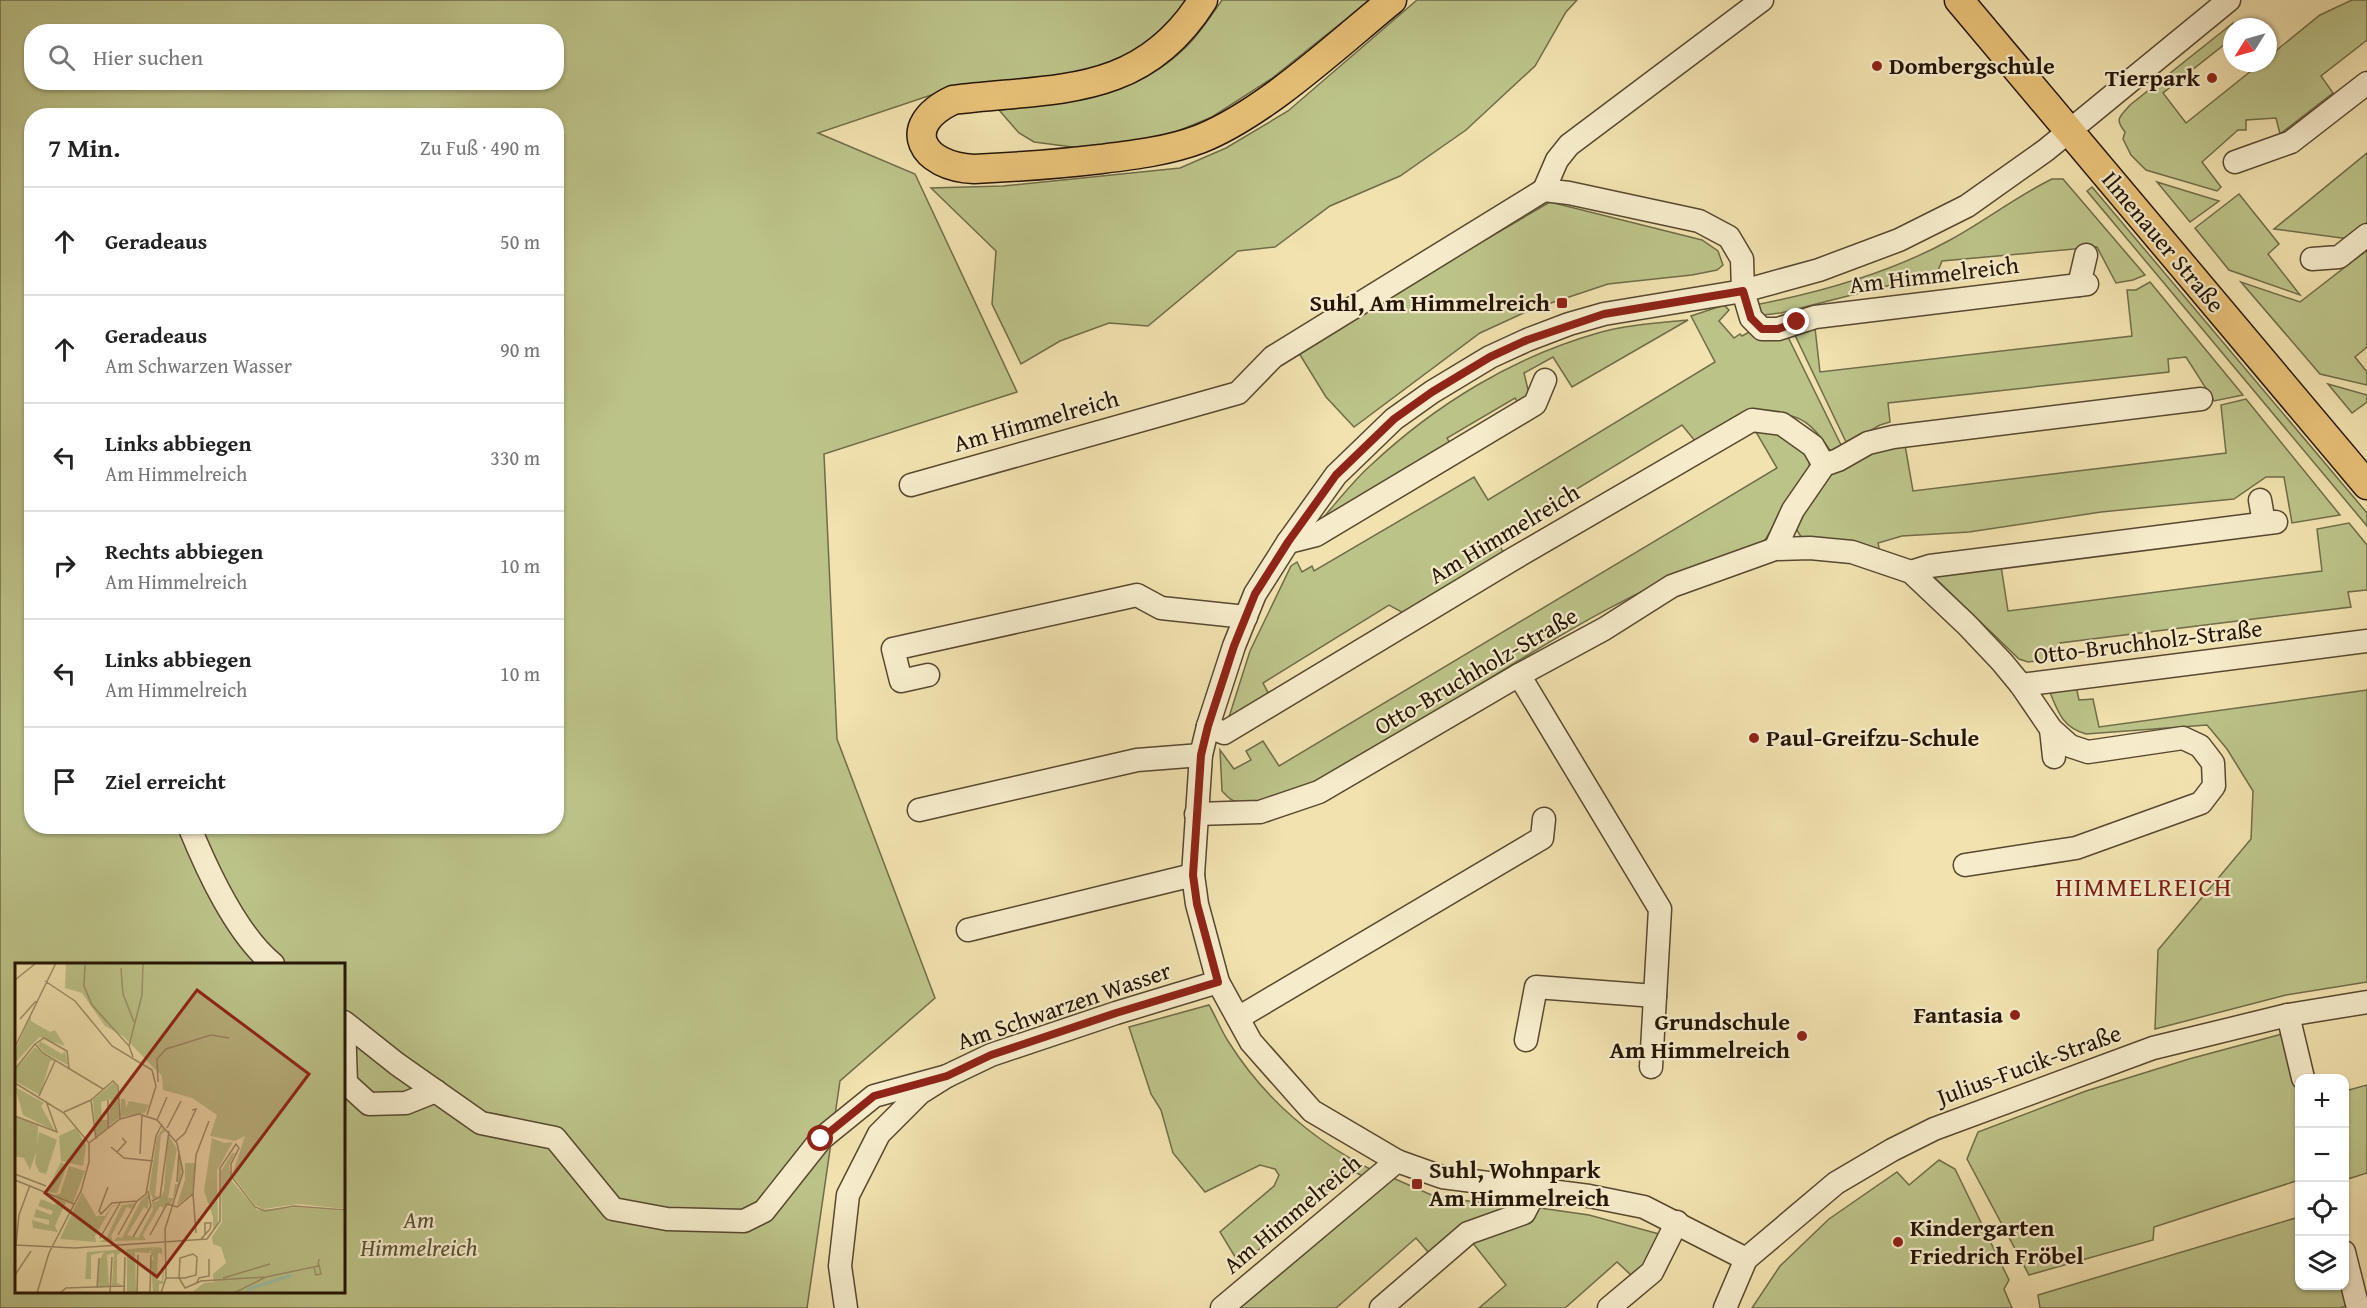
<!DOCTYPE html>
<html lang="de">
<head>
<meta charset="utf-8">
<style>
	:root { --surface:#fff; --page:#f2f2f2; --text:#222; --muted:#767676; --line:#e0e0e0 }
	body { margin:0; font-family:"Gentium Book Plus",serif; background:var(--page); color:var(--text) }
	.controls { position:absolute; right:18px; bottom:18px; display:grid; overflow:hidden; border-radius:12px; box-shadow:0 2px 4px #0004 }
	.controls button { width:54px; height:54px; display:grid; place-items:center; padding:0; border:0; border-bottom:2px solid var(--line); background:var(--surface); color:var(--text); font:30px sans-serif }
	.compass { position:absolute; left:2223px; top:18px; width:54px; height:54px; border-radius:50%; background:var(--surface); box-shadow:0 2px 4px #0004; rotate:233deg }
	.stop { position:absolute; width:18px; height:18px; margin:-14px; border:4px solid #8f2418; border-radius:50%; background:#fff }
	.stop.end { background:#8f2418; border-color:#fff; box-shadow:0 2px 6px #0008 }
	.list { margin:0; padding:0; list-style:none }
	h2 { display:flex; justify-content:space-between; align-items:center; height:78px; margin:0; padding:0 24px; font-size:26px }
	h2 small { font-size:20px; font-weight:400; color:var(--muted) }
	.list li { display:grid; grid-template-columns:39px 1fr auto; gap:18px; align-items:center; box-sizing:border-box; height:108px; padding:0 24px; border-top:2px solid var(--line) }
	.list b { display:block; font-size:22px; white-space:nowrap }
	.list p { margin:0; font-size:20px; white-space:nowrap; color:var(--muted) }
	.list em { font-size:20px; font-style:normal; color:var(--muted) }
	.icon { flex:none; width:33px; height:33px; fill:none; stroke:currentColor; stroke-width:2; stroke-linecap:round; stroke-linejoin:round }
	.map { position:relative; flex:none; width:2367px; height:1308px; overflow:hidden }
	.search { position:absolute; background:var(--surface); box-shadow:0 2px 4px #0004; left:24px; top:24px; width:540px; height:66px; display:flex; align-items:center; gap:15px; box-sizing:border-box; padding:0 21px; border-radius:24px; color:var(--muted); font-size:22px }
	.panel { position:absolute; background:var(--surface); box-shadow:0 2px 4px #0004; left:24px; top:108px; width:540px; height:726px; border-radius:24px }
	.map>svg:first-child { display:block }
</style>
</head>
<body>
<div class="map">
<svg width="2367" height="1308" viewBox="0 0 2367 1308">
	<rect width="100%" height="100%" fill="#f1e2af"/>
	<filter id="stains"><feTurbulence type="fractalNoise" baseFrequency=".00333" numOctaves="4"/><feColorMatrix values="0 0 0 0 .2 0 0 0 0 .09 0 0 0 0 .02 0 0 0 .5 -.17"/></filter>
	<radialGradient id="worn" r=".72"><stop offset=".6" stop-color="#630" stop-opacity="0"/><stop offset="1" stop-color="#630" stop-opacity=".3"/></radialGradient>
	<g fill="#bcc389" stroke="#706c48" stroke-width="1.5" fill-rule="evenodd">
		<path d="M0,0H1189L1186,7L1147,44L1120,58L1085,71L1052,77L961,85L818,133L915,174L1017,392L824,454L837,739L935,998L840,1081L807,1308H0ZM32,32H556V82H32ZM32,116H556V826H32ZM16,964H344V1292H16Z"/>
		<path d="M1222,0H1370L1271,79L1212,117L1168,135L1088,149L1034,142L1019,133L999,110C1069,102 1132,100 1186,47C1200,33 1211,16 1222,0Z"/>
		<path d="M1417,0H1577L1566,12L1535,66L1466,130L1400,176L1330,206L1275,247L1238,251L1148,326L1109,323L1060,341L1021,364L992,304L996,251L931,188L1003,186L1180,168L1226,148L1288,111Z"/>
		<path d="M2352,0H2367V40L2321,76L2333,93L2280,134L2276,118L2246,120V130H2238L2202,162L2221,187L2217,191L2146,170L2131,155L2123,139L2125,132C2114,118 2120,117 2130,105L2233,23L2234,27H2232L2230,40L2163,93L2186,123L2261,63H2268V57L2320,15Z"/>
		<path d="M2367,153V225L2349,239L2274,229Z"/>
		<path d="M2052,179H2063L2145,275L2133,280L2116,283L2097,247L1942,261L1937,273L1897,277L1891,285L1781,313L1764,315L1757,310L1755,305C1822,292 1890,273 1950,240C1985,221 2017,196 2052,179Z"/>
		<path d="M2157,182L2219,201L2190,222Z"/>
		<path d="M2092,187L2367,513V526L2087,191Z"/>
		<path d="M2239,194L2279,244L2268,254L2300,295L2229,270L2195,228Z"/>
		<path d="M1550,202L1702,240L1718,251L1723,265L1717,270L1692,275L1608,284L1530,310L1480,333L1354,427L1326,397L1297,350Z"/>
		<path d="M2367,250V347L2355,357L2367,372V385L2320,374L2241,282L2300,302Z"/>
		<path d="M2150,282L2243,395L2214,401L2186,357L2168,359L2169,372L1888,403L1890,422L1880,425L1847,444L1793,331L1815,328L1820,372L2132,336L2127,290H2136Z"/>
		<path d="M1724,305L1729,310L1719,321L1734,338L1740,334L1742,336L1751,331L1786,333L1842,447L1832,453C1823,440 1811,422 1795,417C1770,408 1720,433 1695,441L1682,425L1496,538L1506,558L1407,615L1389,605L1263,683L1270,696L1231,719L1229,717L1250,651L1291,566L1297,562L1302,572L1312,566L1314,571L1474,477L1488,500L1715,362L1691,316Z"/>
		<path d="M1688,320L1572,387L1553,357L1524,373L1530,398L1519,405L1515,398L1447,438L1451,445L1322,519C1338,501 1353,481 1371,465C1435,405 1513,357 1598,333C1626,325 1658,323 1688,320Z"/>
		<path d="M2328,384L2367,395V402L2352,413Z"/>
		<path d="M2246,399L2340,515L2292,523L2284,477H2266L2234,499L2101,512L1969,532L1902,536L1878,543L1880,553L1802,538L1792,523C1800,511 1807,498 1816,487C1837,461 1874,451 1905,445L1913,491L2226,453L2221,405Z"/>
		<path d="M1762,430C1781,435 1813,441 1809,468L1762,545C1633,581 1518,662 1405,731C1378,747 1351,766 1323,780C1305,790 1251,808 1232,800C1228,798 1225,794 1222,791L1220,750L1234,769L1251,760L1246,751L1263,741L1279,766L1777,468L1756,432Z"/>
		<path d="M2349,523L2367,545V590L2348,592L2351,607L2060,643L2063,658L2028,662L2019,659L1933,576L2001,566L2008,611L2322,571L2317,529Z"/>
		<path d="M2076,686L2079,700L2093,699L2099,727L2367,690V982L2286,995L2155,1029L2158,950L2251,839L2253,791L2227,749L2207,725L2086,734C2062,727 2058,712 2049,690Z"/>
		<path d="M1209,1005C1216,1017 1221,1030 1228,1041C1265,1100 1316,1143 1378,1173L1370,1180L1353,1171L1240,1265L1220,1232L1274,1186L1279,1175L1275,1169L1260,1165L1205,1192L1173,1153L1161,1110L1151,1094L1129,1027Z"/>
		<path d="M2286,1033L2299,1088V1185L2296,1181L2154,1227L2153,1240L2029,1275L1967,1159L1978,1132L2086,1091L2189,1059Z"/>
		<path d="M2367,1085V1173L2345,1180V1091Z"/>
		<path d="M1939,1160L1955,1169L2009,1280L2004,1289L2012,1308H1752L1780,1266L1829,1219L1897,1172L1909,1185Z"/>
		<path d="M1393,1178L1436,1197L1518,1207L1429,1253L1416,1238L1336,1308H1236Z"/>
		<path d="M1540,1208L1589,1215L1663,1235L1653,1262L1632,1276L1617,1262L1565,1308H1479L1506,1285L1472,1242L1526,1223Z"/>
		<path d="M2299,1217L2300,1286H2344L2350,1301L2346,1306L2340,1308H2040L2038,1295Z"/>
	</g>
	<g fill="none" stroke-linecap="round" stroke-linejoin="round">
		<defs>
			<g id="minor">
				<path d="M1762,0L1569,145L1557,160L1544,190L1569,193L1699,221L1729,237L1742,259L1743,291L1751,318L1762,329H1778L1815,317L2087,284"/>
				<path d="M2235,162L2291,142L2367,83"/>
				<path d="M2312,259L2339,257L2367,235"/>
				<path d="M2079,285L2086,255"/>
				<path d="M911,485L1238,393L1273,357L1544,190"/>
				<path d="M2260,500L2264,523"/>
				<path d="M1288,542L1316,535L1535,404L1545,380"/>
				<path d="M1775,549L1793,510L1824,465L1838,460L1868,443L1893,437L2201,399"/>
				<path d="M1911,572L1930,566L2276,522"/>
				<path d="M928,675L901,681L893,649L1137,595L1161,608L1246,617"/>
				<path d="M1519,675L1660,909L1651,1067"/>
				<path d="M2021,685L2367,641"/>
				<path d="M1208,726L1224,733L1513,559L1752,420L1782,424L1813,446L1824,465"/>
				<path d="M2051,729L2054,757"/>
				<path d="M919,810L1137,760L1201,755"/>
				<path d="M1196,814L1260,812L1319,792L1519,675L1604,629L1672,586L1775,549L1810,548L1852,552L1911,572L1967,625L2002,662L2021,685L2051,729L2070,746L2088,752L2183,738L2200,746L2213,763L2214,786L2201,803L2076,848L1965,865"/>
				<path d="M189,826C207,870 236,934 273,964"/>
				<path d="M968,930L1193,875"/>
				<path d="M2288,1015L2303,1078"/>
				<path d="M1238,1018L1542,838L1544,819"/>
				<path d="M344,1022L397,1064L481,1123L555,1138L613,1209L667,1219L744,1221L764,1211L821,1139L874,1096L947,1076"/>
				<path d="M344,1023L346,1083L369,1104L406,1103L436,1091"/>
				<path d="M1526,1040L1536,987L1655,996"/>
				<path d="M2344,1252L2358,1308"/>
				<path d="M1746,1259L1644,1207L1589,1196L1442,1177L1397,1161L1312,1111L1251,1042L1218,982L1197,904L1193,875L1201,755L1208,726L1234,646L1255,594L1288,542L1336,475L1394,419L1432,392L1490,357L1527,340L1569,324L1604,314L1743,291L1819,270L1899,240L1967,206L2046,150L2229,0"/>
				<path d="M846,1308L840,1266L848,1195L879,1134L920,1093L947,1076L991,1055L1116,1013L1218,982"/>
				<path d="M1222,1308L1397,1161"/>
				<path d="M1381,1308L1468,1233L1524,1213L1536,1190"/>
				<path d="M1609,1308L1652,1272L1677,1222"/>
				<path d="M1725,1308L1746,1259L1836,1183L1892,1150L1934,1129L2153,1048L2288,1015L2367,1002"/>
			</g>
			<g id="major">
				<path d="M1203,0C1141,99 1055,87 953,100C898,126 922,167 974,169C1016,167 1059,164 1101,159C1134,155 1168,151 1200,139C1265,113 1337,45 1392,0"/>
				<path d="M1959,0L2367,485"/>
			</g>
		</defs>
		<use href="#minor" stroke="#584830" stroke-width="25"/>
		<use href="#major" stroke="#251506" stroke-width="31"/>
		<use href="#minor" stroke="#f6eccb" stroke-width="22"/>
		<use href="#major" stroke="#e8c178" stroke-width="28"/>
	</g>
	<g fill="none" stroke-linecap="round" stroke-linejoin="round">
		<path stroke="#8f2418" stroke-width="8" d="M821,1139L874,1096L947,1076L991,1055L1116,1013L1218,982L1197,904L1193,875L1201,755L1208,726L1234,646L1255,594L1288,542L1336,475L1394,419L1432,392L1490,357L1527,340L1604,314L1743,291L1751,318L1762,329H1778L1797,322"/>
	</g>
	<g fill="#8f2418" stroke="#f6eccb" stroke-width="2">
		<circle cx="1877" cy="66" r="6"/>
		<circle cx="2212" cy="78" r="6"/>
		<rect x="1556" y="297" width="12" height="12" rx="3"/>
		<circle cx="1754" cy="738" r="6"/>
		<circle cx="2015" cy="1015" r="6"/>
		<circle cx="1802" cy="1036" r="6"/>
		<rect x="1411" y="1178" width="12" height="12" rx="3"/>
		<circle cx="1898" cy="1242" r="6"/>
	</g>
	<g text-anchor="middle" stroke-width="4.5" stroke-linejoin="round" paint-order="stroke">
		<g font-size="24" font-weight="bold" fill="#251506" stroke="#f6eccb" text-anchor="start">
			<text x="1889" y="74">Dombergschule</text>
			<text x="2200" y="86" text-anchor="end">Tierpark</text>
			<text x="1550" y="311" text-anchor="end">Suhl, Am Himmelreich</text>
			<text x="1766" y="746">Paul-Greifzu-Schule</text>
			<text x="2003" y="1023" text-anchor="end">Fantasia</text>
			<text x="1790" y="1030" text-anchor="end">Grundschule<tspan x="1790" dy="28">Am Himmelreich</tspan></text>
			<text x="1429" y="1178">Suhl, Wohnpark<tspan x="1429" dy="28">Am Himmelreich</tspan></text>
			<text x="1910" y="1236">Kindergarten<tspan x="1910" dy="28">Friedrich Fröbel</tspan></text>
		</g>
		<g font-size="24" fill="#251506" stroke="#f6eccb">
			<text transform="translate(2163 242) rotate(50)" y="8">Ilmenauer Straße</text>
			<text transform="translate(1934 275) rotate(-7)" y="8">Am Himmelreich</text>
			<text transform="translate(1036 421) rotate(-16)" y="8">Am Himmelreich</text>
			<text transform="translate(1504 534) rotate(-31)" y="8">Am Himmelreich</text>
			<text transform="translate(2148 642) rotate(-7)" y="8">Otto-Bruchholz-Straße</text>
			<text transform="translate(1476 671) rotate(-30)" y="8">Otto-Bruchholz-Straße</text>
			<text transform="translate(1064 1006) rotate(-19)" y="8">Am Schwarzen Wasser</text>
			<text transform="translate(2029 1065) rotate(-20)" y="8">Julius-Fucik-Straße</text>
			<text transform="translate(1292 1214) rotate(-40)" y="8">Am Himmelreich</text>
		</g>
		<g font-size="24" font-style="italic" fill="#5a5234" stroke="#f6eccb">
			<text x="419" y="1228">Am<tspan x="419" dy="28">Himmelreich</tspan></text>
		</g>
		<g font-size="26" letter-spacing="1.5" fill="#7a1f14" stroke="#f6eccb">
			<text x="2144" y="896">HIMMELREICH</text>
		</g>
	</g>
	<g transform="translate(15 963)">
		<rect width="330" height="330" fill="#f1e2af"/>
		<path d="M51,0H330V246L283,241L248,246L240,242L217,212L230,173L220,178L195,173L202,152L177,135L148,127L147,113L108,73L90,63L67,30L50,25ZM16,52V58L35,69L40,67L50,83L24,74L0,100V88ZM25,78L47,91L50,88L53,102L29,89L23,82ZM20,84L39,98H35L25,132L0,118V107ZM98,120L102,123L104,155L93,163L96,136L86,139L87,157H93L92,165L81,174L78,137ZM0,124L29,140L26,143L40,168L8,152ZM106,136H110L111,145L114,138L134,142L130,150L105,154ZM0,153L23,162L22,187L15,207L9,195L0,193ZM61,165L71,182L68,203L46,198L44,173ZM148,165L151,167L146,172L140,233L144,234L138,236L134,227L142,174ZM24,169L42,177L31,211L24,209L20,200ZM153,171L162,186L153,235H158L160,221H163L164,192L167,205L165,218L157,239L149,245L145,243L128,272L131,277L99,278L102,274L107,275L126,237L134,231L133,246L129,244L112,272L123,275L138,247L137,239L143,238L149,228ZM197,175L209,180L218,179L202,207L203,261L198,269V254L189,228ZM217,190H220L214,203L216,217L242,247L282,244L330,248V330H176L189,320L199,319L198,311L211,300L206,284L198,281L197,274L207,259L206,208ZM46,199L52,202L42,230L31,229ZM170,200H181L177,231L162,242L170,217ZM54,203L70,208L58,240L39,232L45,231ZM67,229L81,253H90L97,243L103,242L97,244L80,273L81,279L45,276ZM42,235L51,239L40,263L43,269L18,265L17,257L34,262V257L19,254L21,246L36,252L38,248L23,243L26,236L40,242ZM120,240L117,246L112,244L96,273L98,279H83L91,276L107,242ZM140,284L133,290L120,289L121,330H112V290H108L113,286ZM141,284L147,285L148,301L147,291L143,290L142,317L147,318L148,303L149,311L148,321H144V330H138L136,298L139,296L135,289ZM111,286L102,292V320L107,322L97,323L99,290L92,292L94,323H83V300L89,289L76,292V316H70L72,289Z" fill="#bcc389"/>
		<path fill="none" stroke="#9cbfa5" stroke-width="3" d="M233,330L234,326L277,312"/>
		<path fill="none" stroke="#9f906b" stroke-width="1.5" d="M70,2L69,23L77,42L114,83M106,5L108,31L119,59M0,17L21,0M30,18L60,38L97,83L137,107L141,123L132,152M5,56L21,38M20,81L29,75L52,88L54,105M0,84L41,0M118,94L114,83L127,32L128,0M0,106L20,81L28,90L88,126M143,119L142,96L151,86L196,72L214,75M0,120L49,150L74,180V199L66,228L34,290L22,330M24,133L40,98M76,137L81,176M93,137V166M49,149L76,137L98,118L103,123L105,156M0,153L42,169L31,138M142,157L152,134M152,165L166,138M161,178L170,170L181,146L177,147M74,180L105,156L124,151L142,157L162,180L168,209L150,266L151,315L146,330M96,184L109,195L138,198M102,189L111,179L107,175M125,191L127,152M0,211L31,223M0,217L59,241M162,219L164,188M93,224L84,248L86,251L97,240L122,238L131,231L141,173L147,161M178,231L181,192L194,158M137,238L145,234L154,168M103,272L122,238M135,272L152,241L162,244L178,231L181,270M118,274L136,243L133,228M85,275L105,240M186,276L195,266L196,260H190V272M1,281L4,252L15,222M0,282L60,285L192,276L205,258V205L221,181L224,185L216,201V213L240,244L250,248L279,243L330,247M299,304L301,312L306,311L304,302M0,312L16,288M151,315H170L181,312L182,294L178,291L165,295L164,315L170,325L186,318L251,314M208,315L255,301M181,321L184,315L194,313V296M82,325L84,295M45,330L51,325L109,323M95,330L97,294M109,330L110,294M122,330L123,292M135,330L136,292M219,330L251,314L303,303L304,296"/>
		<path fill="#8f2418" fill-opacity="0.15" stroke="#8f2418" stroke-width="3" d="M182,27L294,111L142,314L30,230Z"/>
		<rect width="330" height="330" fill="none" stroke="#251506" stroke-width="3"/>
	</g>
	<rect width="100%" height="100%" filter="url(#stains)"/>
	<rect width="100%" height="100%" fill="url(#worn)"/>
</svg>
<div class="controls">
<button>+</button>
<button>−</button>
<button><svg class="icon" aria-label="locate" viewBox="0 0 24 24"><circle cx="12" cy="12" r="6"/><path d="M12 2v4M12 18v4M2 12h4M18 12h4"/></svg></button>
<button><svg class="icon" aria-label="layers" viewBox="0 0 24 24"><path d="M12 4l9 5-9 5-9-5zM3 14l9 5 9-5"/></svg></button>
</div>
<svg class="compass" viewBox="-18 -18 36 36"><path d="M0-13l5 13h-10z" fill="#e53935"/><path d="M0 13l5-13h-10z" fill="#767676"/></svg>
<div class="stop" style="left:821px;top:1139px"></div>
<div class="stop end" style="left:1797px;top:322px"></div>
<div class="search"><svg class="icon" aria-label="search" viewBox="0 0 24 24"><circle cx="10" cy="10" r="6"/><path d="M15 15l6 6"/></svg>Hier suchen</div>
<section class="panel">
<h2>7 Min.<small>Zu Fuß · 490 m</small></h2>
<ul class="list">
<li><svg class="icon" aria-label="ahead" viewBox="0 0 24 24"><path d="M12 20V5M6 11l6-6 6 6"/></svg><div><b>Geradeaus</b></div><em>50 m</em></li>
<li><svg class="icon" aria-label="ahead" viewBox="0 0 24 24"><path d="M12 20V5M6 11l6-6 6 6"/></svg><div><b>Geradeaus</b><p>Am Schwarzen Wasser</p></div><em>90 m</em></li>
<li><svg class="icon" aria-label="left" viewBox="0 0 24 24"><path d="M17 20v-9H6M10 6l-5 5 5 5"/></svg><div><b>Links abbiegen</b><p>Am Himmelreich</p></div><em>330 m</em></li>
<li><svg class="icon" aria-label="right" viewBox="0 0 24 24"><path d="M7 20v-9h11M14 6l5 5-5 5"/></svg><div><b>Rechts abbiegen</b><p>Am Himmelreich</p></div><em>10 m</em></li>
<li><svg class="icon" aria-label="left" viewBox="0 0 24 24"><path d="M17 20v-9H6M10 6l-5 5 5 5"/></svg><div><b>Links abbiegen</b><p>Am Himmelreich</p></div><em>10 m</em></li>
<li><svg class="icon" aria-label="arrive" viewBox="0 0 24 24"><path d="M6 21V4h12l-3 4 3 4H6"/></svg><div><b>Ziel erreicht</b></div></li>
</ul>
</section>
</div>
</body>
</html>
